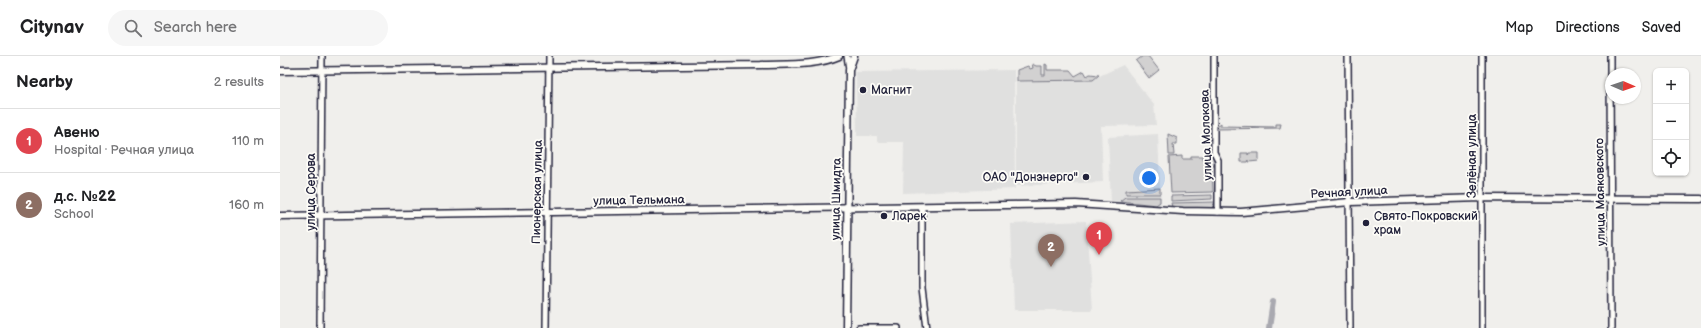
<!DOCTYPE html>
<html lang="en">
<head>
<meta charset="utf-8">
<style>
	:root { --surface:#fff; --page:#f6f6f6; --text:#202124; --muted:#757577; --line:#e0e0e0; --accent:#22223b }
	body { margin:0; font-family:"Balsamiq Sans",sans-serif; background:var(--page); color:var(--text) }
	.controls { position:absolute; right:12px; top:12px; display:grid; overflow:hidden; border-radius:6px; box-shadow:0 1px 3px #0004 }
	.controls button { width:36px; height:36px; display:grid; place-items:center; padding:0; border:0; border-bottom:1px solid var(--line); background:var(--surface); color:var(--text); font:20px sans-serif }
	.compass { position:absolute; left:1325px; top:12px; width:36px; height:36px; border-radius:50%; background:var(--surface); box-shadow:0 1px 3px #0004; rotate:92deg }
	.you { position:absolute; left:869px; top:122px; width:14px; height:14px; margin:-10px; border:3px solid #fff; border-radius:50%; background:#1a73e8; box-shadow:0 0 0 6px #1a73e833 }
	.badge { display:grid; place-items:center; width:26px; height:26px; border-radius:50%; background:var(--accent); color:#fff; font-size:13px; font-weight:700 }
	.pin { position:absolute; translate:-50% -33px; filter:drop-shadow(0 1px 2px #0008) }
	.pin::after { content:''; position:absolute; top:21px; width:14px; height:12px; background:inherit; clip-path:polygon(0 0,100% 0,50% 100%) }
	.list { margin:0; padding:0; list-style:none }
	h2 { display:flex; justify-content:space-between; align-items:center; height:52px; margin:0; padding:0 16px; font-size:17px }
	h2 small { font-size:13px; font-weight:400; color:var(--muted) }
	.list li { display:grid; grid-template-columns:26px 1fr auto; gap:12px; align-items:center; box-sizing:border-box; height:64px; padding:0 16px; border-top:1px solid var(--line) }
	.list b { display:block; font-size:15px; white-space:nowrap }
	.list p { margin:0; font-size:13px; white-space:nowrap; color:var(--muted) }
	.list em { font-size:13px; font-style:normal; color:var(--muted) }
	.icon { flex:none; width:22px; height:22px; fill:none; stroke:currentColor; stroke-width:2; stroke-linecap:round; stroke-linejoin:round }
	.map { position:relative; flex:none; width:1421px; height:272px; overflow:hidden }
	header { display:flex; align-items:center; gap:24px; box-sizing:border-box; height:56px; padding:0 20px; background:var(--surface); border-bottom:1px solid var(--line) }
	header strong { font-size:19px }
	nav { display:flex; gap:22px; margin-inline-start:auto; font-size:14px }
	.search { width:280px; height:36px; background:var(--page); display:flex; align-items:center; gap:10px; box-sizing:border-box; padding:0 14px; border-radius:22px; color:var(--muted); font-size:15px }
	main { display:flex }
	aside { flex:1; background:var(--surface) }
	.map>svg:first-child { display:block }
</style>
</head>
<body>
<header>
<strong>Citynav</strong>
<div class="search"><svg class="icon" aria-label="search" viewBox="0 0 24 24"><circle cx="10" cy="10" r="6"/><path d="M15 15l6 6"/></svg>Search here</div>
<nav><a>Map</a><a>Directions</a><a>Saved</a></nav>
</header>
<main>
<aside>
<h2>Nearby<small>2 results</small></h2>
<ul class="list">
<li><span class="badge" style="background:#e0444e">1</span><div><b>Авеню</b><p>Hospital · Речная улица</p></div><em>110 m</em></li>
<li><span class="badge" style="background:#8d6e63">2</span><div><b>д.с. №22</b><p>School</p></div><em>160 m</em></li>
</ul>
</aside>
<div class="map">
<svg width="1421" height="272" viewBox="0 0 1421 272">
	<rect width="100%" height="100%" fill="#f0efec"/>
	<filter id="ink" filterUnits="userSpaceOnUse"><feTurbulence type="fractalNoise" baseFrequency=".025" numOctaves="2"/><feDisplacementMap in="SourceGraphic" scale="8" xChannelSelector="R" yChannelSelector="G"/><feConvolveMatrix kernelMatrix="1 2 1 2 8 2 1 2 1" color-interpolation-filters="sRGB"/></filter>
	<g filter="url(#ink)">
		<g fill="#e0e0df">
			<path d="M843,9L874,49L876,69L821,70L823,126L736,130V25L813,23Z"/>
			<path d="M734,14L735,133L623,137L624,86H597V80H577L576,16Z"/>
			<path d="M878,78L881,152L831,146L828,81Z"/>
			<path d="M806,165L812,254H734L731,168Z"/>
		</g>
		<g fill="#d2d1d1" stroke="#7a7a86">
			<path d="M863,0H868L879,14L869,22L856,5Z"/>
			<path d="M752,8L756,10H762V19H765V8L767,9V14H790L795,20L804,15L807,20L810,18L819,19L813,24L737,25V14L748,10L750,13L753,12Z"/>
			<path d="M941,67V70L996,71V68H1001L1000,72L937,73V70Z"/>
			<path d="M888,78L897,82V88H893L894,99H889Z"/>
			<path d="M961,97H968V99L969,97H979V105L969,106V104L968,106H961Z"/>
			<path d="M902,100V103H911V100H923V103L924,100L934,101V110H932L933,136L891,137L889,101Z"/>
			<path d="M880,132V138H846V134Z"/>
			<path d="M932,139V143L891,145V140Z"/>
			<path d="M845,141H880V146L876,149L840,145Z"/>
			<path d="M935,146L931,153L892,151L891,147Z"/>
		</g>
		<g fill="none" stroke-linecap="round" stroke-linejoin="round">
			<path stroke="#a9a9b0" stroke-width="6" d="M989,272L993,246"/>
			<defs>
				<g id="minor">
					<path d="M567,0L569,13"/>
					<path d="M934,0V96L938,104V156"/>
					<path d="M1068,0L1070,272"/>
					<path d="M1202,0V272"/>
					<path d="M1330,0L1331,272"/>
					<path d="M642,152V232L647,272"/>
					<path d="M40,272L42,0"/>
					<path d="M266,272L269,0"/>
					<path d="M579,272H618"/>
				</g>
				<g id="tertiary">
					<path d="M0,15L481,9C506,8 536,10 559,0"/>
					<path d="M0,160L796,148L903,155L961,156L1070,146L1202,142L1421,143"/>
					<path d="M566,272L569,14L574,0"/>
				</g>
			</defs>
			<use href="#minor" stroke="#22223b" stroke-width="8"/>
			<use href="#tertiary" stroke="#22223b" stroke-width="9"/>
			<use href="#minor" stroke="#fdfcf7" stroke-width="5"/>
			<use href="#tertiary" stroke="#fdfcf7" stroke-width="6"/>
		</g>
	</g>
	<g fill="#22223b" stroke="#fdfcf7" stroke-width="1.5">
		<circle cx="583" cy="34" r="4"/>
		<circle cx="806" cy="121" r="4"/>
		<circle cx="604" cy="160" r="4"/>
		<circle cx="1086" cy="167" r="4"/>
	</g>
	<g text-anchor="middle" stroke-width="3.5" stroke-linejoin="round" paint-order="stroke">
		<g font-size="12" fill="#22223b" stroke="#fdfcf7" text-anchor="start">
			<text x="591" y="38">Магнит</text>
			<text x="798" y="125" text-anchor="end">ОАО "Донэнерго"</text>
			<text x="612" y="164">Ларек</text>
			<text x="1094" y="164">Свято-Покровский<tspan x="1094" dy="14">храм</tspan></text>
		</g>
		<g font-size="12" fill="#22223b" stroke="#fdfcf7">
			<text transform="translate(926 79) rotate(-92)" y="4">улица Молокова</text>
			<text transform="translate(1192 100) rotate(-90)" y="4">Зелёная улица</text>
			<text transform="translate(31 136) rotate(-90)" y="4">улица Серова</text>
			<text transform="translate(257 136) rotate(-89)" y="4">Пионерская улица</text>
			<text transform="translate(1069 136) rotate(-3)" y="4">Речная улица</text>
			<text transform="translate(1320 136) rotate(-91)" y="4">улица Маяковского</text>
			<text transform="translate(556 143) rotate(-89)" y="4">улица Шмидта</text>
			<text transform="translate(359 144) rotate(-1)" y="4">улица Тельмана</text>
		</g>
	</g>
</svg>
<div class="controls">
<button>+</button>
<button>−</button>
<button><svg class="icon" aria-label="locate" viewBox="0 0 24 24"><circle cx="12" cy="12" r="6"/><path d="M12 2v4M12 18v4M2 12h4M18 12h4"/></svg></button>
</div>
<svg class="compass" viewBox="-18 -18 36 36"><path d="M0-13l5 13h-10z" fill="#e53935"/><path d="M0 13l5-13h-10z" fill="#757577"/></svg>
<div class="you"></div>
<div class="pin badge" style="left:819px;top:199px;background:#e0444e">1</div>
<div class="pin badge" style="left:771px;top:211px;background:#8d6e63">2</div>
</div>
</main>
</body>
</html>
